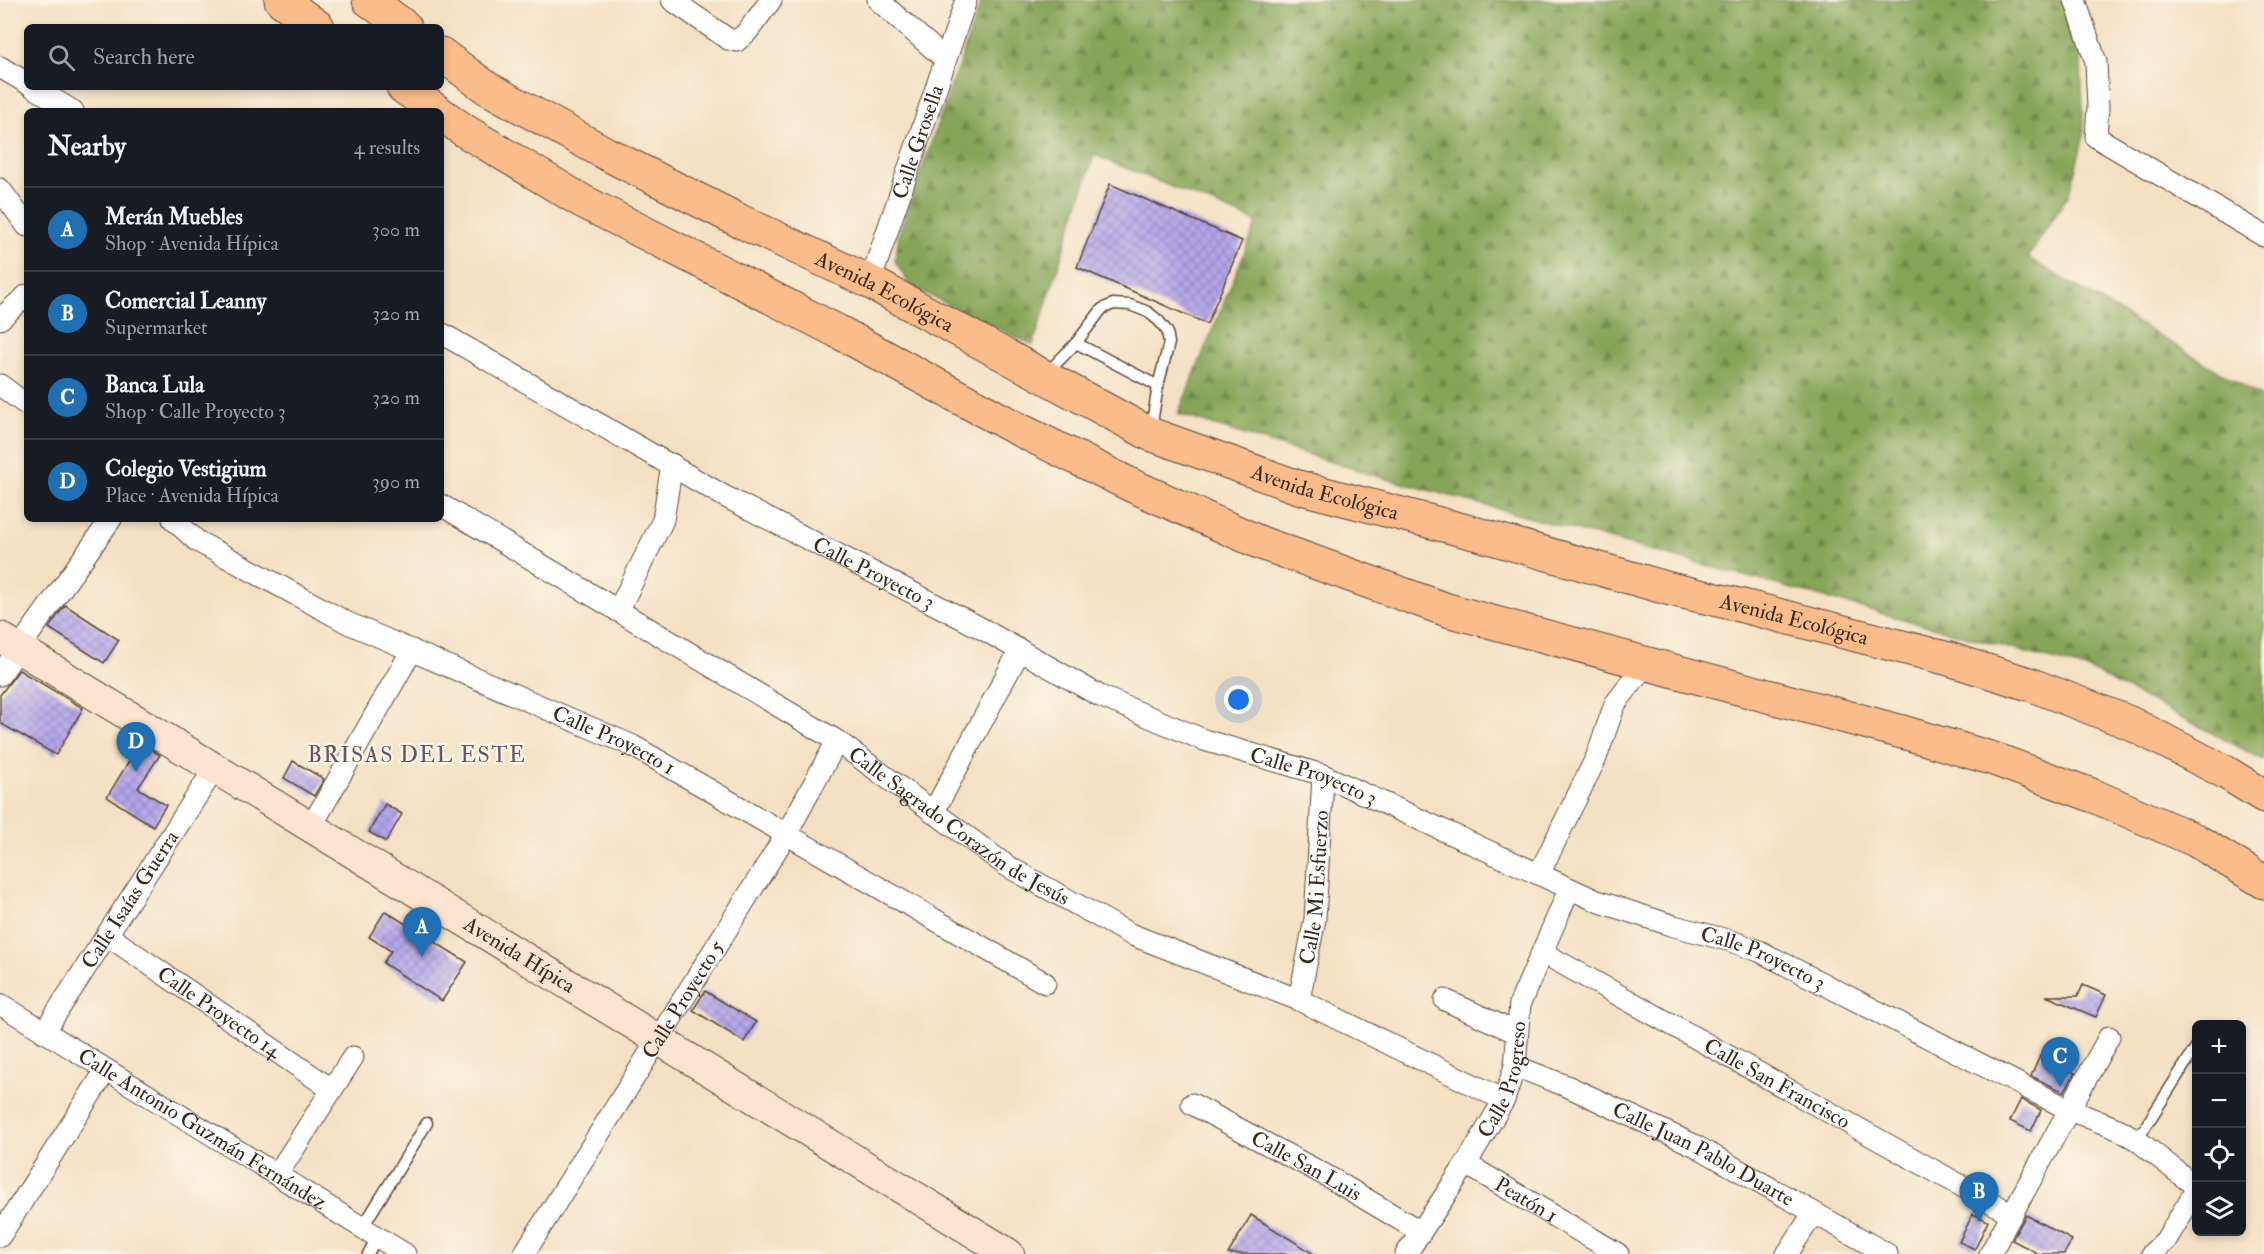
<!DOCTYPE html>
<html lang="en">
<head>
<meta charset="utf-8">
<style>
	:root { --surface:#171b24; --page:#242831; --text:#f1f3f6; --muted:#9ea1a6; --line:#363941; --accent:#1f6fb2 }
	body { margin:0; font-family:"IM FELL Double Pica",serif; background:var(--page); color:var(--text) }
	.controls { position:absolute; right:18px; bottom:18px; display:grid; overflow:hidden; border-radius:9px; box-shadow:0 3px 9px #0003 }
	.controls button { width:54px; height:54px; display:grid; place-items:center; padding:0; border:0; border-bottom:2px solid var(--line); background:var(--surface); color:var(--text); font:30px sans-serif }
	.you { position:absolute; left:1239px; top:700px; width:21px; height:21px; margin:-15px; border:4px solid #fff; border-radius:50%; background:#1a73e8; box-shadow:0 0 0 9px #1a73e833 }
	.badge { display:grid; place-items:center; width:39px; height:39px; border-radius:50%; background:var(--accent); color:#fff; font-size:20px; font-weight:700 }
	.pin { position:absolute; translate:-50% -50px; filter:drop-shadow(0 2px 3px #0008) }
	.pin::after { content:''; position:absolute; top:32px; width:21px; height:18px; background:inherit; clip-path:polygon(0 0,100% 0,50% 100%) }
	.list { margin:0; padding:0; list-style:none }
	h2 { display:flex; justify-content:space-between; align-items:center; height:78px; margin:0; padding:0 24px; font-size:26px }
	h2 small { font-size:20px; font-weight:400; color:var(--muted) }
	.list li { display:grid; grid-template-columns:39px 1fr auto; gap:18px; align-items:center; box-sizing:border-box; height:84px; padding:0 24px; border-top:2px solid var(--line) }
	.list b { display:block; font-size:22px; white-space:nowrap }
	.list p { margin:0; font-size:20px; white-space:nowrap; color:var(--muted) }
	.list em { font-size:20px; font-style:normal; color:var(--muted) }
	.icon { flex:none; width:33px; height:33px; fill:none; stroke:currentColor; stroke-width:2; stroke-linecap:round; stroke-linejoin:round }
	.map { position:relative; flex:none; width:2264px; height:1254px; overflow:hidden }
	.search { position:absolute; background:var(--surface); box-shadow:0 3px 9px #0003; left:24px; top:24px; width:420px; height:66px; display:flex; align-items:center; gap:15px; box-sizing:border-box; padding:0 21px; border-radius:9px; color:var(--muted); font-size:22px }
	.panel { position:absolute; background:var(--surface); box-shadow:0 3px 9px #0003; left:24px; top:108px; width:420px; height:414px; border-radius:9px }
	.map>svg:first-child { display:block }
</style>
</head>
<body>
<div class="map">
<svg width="2264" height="1254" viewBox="0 0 2264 1254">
	<defs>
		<pattern id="forest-firs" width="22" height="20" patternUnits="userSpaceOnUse" patternTransform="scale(1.5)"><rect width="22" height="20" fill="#86a559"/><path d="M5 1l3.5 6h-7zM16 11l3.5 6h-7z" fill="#6f8749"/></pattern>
		<pattern id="building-cross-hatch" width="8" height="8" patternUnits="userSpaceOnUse" patternTransform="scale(1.5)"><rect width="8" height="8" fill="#b2a5eb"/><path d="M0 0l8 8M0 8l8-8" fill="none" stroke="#9287be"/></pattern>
	</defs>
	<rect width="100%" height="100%" fill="#fcf5e5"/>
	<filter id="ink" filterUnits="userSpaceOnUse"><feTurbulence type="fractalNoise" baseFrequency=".0167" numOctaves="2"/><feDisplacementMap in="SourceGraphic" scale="12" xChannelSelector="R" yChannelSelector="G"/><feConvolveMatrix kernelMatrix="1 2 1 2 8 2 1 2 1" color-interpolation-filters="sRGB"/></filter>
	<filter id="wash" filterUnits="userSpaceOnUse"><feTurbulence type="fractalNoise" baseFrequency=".008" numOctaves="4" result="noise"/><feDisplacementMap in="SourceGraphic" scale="24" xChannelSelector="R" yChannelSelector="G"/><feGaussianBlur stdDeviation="1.35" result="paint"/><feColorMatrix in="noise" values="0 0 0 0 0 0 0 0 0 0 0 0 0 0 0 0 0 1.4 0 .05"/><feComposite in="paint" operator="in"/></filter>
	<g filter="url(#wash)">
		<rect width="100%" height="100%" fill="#f4e1c4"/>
		<path fill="url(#forest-firs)" stroke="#60683c" stroke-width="1.5" d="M982,0H2062L2081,59L2084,136L2069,194L2028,258L2264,398V760L2090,670L1373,475L1178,414L1257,222L1094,155L1033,345L911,287L895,261L899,233Z"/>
		<g id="blocks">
			<g fill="url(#building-cross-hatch)">
				<path d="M1110,184L1242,241L1207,324L1077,267Z"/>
				<path d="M65,605L119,640L104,663L49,628Z"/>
				<path d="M19,670L83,708L56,755L0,723V695Z"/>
				<path d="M140,743L160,755L138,788L166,805L153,826L107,797Z"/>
				<path d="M293,761L324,779L314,796L284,778Z"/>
				<path d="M385,804L402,814L386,842L369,832Z"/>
				<path d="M385,911L467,962L442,1001L383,963L391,951L369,937Z"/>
				<path d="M2083,985L2106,995L2096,1017L2046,996H2078Z"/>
				<path d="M705,991L756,1022L744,1042L693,1010Z"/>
				<path d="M2040,1056L2075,1073L2064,1092L2031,1076Z"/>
				<path d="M2021,1099L2041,1110L2031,1131L2010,1121Z"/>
				<path d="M1973,1214L1988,1221L1975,1249L1959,1242Z"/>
				<path d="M1251,1215L1314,1254H1228Z"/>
				<path d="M2026,1215L2072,1240L2064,1254H2039L2012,1240Z"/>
			</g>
		</g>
	</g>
	<g filter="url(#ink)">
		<use href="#blocks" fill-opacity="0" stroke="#574537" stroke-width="1.5"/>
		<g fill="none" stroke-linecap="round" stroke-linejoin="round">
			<defs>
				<g id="lane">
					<path d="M1076,343L1158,386"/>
					<path d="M1047,373L1076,343L1102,309L1113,304L1130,305L1148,312L1159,321L1167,331L1169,343L1158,386L1151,429"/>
					<path d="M2137,1140L2196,1047"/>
					<path d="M362,1228L427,1123"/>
					<path d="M368,1254L377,1237"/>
				</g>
				<g id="street">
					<path d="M672,0L728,39L737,41L747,32L771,0"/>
					<path d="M878,0L945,59"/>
					<path d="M2075,0L2096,62L2098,108L2096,137L2264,236"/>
					<path d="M0,67L27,83"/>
					<path d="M33,87L73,111"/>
					<path d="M0,189L27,226"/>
					<path id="s1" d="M870,282L966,0"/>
					<path d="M0,319L27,295"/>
					<path id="s2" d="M441,333L724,496L979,627L1100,696L1204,740L1323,775L1597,901L1674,926L1731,941L1759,951L2070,1110L2120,1130L2137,1140L2195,1186L2196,1190L2166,1240L2152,1254"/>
					<path d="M0,385L27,405"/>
					<path id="s3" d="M441,505L837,741L1007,866L1130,934L1299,1000L1504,1100"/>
					<path id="s4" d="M173,519L197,541L348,623L633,746L1045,983"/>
					<path d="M618,611L663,520L672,464"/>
					<path d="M0,675L111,519"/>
					<path d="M933,813L1020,650"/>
					<path d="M311,827L412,650"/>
					<path d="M1539,874L1596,758L1615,704L1645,665"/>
					<path id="s5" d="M107,935L331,1089"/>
					<path id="s6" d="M1543,953L2012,1214"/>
					<path id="s7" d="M1299,1000L1315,919L1323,775"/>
					<path d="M1445,1000L1517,1033"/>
					<path id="s8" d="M0,1004L405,1254"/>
					<path id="s9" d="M44,1032L215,768"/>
					<path id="s10" d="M1515,1066L1569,1087L1696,1146L1887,1254"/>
					<path id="s11" d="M1192,1104L1327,1176L1421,1232"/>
					<path id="s12" d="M1466,1164L1618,1254"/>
					<path d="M277,1175L353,1057"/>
					<path d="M0,1236L106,1070"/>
					<path id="s13" d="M524,1254L787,833L837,741"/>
					<path id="s14" d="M1406,1254L1466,1164L1504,1100L1515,1066L1520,1003L1569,890"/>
					<path d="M1787,1254L1813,1214"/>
					<path d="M1990,1254L2109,1037"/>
				</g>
				<g id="secondary">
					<path id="s15" d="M0,637L1009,1254"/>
				</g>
				<g id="primary">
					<path d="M281,0L318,27"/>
					<path d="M369,0L405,27"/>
					<path id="s16" d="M441,54L487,88L607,154L740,221L870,282L1150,434L1298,487L1474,533L1670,589L1739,605L1949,659L2032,685L2130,723L2225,772L2264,796"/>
					<path d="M403,87L437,111"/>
					<path d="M441,114L465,131L582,201L837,331L1014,427L1133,486L1261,543L1447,610L1906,733L1994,759L2094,796L2195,840L2264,882"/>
				</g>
			</defs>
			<use href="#lane" stroke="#574537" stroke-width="13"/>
			<use href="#street" stroke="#574537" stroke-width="23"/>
			<use href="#secondary" stroke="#574537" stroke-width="32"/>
			<use href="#primary" stroke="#574537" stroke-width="35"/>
			<use href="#lane" stroke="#fff" stroke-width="10"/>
			<use href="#street" stroke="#fff" stroke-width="21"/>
			<use href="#secondary" stroke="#fde4d1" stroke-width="30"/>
			<use href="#primary" stroke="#fabc8b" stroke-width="33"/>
		</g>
	</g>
	<g text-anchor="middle" stroke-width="4.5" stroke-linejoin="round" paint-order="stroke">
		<g font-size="21" fill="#3b2a1e" stroke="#fcf5e5">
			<text dy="7" stroke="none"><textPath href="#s1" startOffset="148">Calle Grosella</textPath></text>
			<text dy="7" stroke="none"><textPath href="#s16" startOffset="504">Avenida Ecológica</textPath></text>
			<text dy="7" stroke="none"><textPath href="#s16" startOffset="990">Avenida Ecológica</textPath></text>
			<text dy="7" stroke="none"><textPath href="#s2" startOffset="495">Calle Proyecto 3</textPath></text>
			<text dy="7" stroke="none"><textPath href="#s16" startOffset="1476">Avenida Ecológica</textPath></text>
			<text dy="7" stroke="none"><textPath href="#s4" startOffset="495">Calle Proyecto 1</textPath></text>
			<text dy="7" stroke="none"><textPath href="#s2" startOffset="981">Calle Proyecto 3</textPath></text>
			<text dy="7" stroke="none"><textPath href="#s3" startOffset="610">Calle Sagrado Corazón de Jesús</textPath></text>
			<text dy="7" stroke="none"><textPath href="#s7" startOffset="114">Calle Mi Esfuerzo</textPath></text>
			<text dy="7" stroke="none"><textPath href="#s9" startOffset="158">Calle Isaías Guerra</textPath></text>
			<text dy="7" stroke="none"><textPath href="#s15" startOffset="609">Avenida Hípica</textPath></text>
			<text dy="7" stroke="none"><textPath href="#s2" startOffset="1467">Calle Proyecto 3</textPath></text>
			<text dy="7" stroke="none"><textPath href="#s13" startOffset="300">Calle Proyecto 5</textPath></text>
			<text dy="7" stroke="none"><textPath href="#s5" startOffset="136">Calle Proyecto 14</textPath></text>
			<text dy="7" stroke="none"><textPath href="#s14" startOffset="202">Calle Progreso</textPath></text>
			<text dy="7" stroke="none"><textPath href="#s6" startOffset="268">Calle San Francisco</textPath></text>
			<text dy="7" stroke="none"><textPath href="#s8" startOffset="238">Calle Antonio Guzmán Fernández</textPath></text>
			<text dy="7" stroke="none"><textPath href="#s10" startOffset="208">Calle Juan Pablo Duarte</textPath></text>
			<text dy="7" stroke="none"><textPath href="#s11" startOffset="130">Calle San Luis</textPath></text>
			<text dy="7" stroke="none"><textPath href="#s12" startOffset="70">Peatón 1</textPath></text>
		</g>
		<g font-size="22" letter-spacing="1.5" fill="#655566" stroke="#fcf5e5">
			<text x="417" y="762">BRISAS DEL ESTE</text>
		</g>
	</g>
</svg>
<div class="controls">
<button>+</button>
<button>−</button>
<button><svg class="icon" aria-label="locate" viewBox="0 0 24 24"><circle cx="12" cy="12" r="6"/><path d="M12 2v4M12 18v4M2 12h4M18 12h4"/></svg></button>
<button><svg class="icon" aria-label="layers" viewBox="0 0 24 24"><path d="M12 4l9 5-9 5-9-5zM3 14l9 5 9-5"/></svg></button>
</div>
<div class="you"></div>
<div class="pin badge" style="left:422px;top:957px">A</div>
<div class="pin badge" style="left:1979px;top:1222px">B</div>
<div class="pin badge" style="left:2060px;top:1087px">C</div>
<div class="pin badge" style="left:136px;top:772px">D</div>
<div class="search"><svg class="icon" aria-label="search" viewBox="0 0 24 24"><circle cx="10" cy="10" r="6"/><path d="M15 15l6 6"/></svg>Search here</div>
<section class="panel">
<h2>Nearby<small>4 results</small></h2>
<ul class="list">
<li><span class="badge">A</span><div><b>Merán Muebles</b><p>Shop · Avenida Hípica</p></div><em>300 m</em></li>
<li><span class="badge">B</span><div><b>Comercial Leanny</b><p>Supermarket</p></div><em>320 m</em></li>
<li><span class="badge">C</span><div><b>Banca Lula</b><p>Shop · Calle Proyecto 3</p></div><em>320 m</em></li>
<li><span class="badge">D</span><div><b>Colegio Vestigium</b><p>Place · Avenida Hípica</p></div><em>390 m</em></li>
</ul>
</section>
</div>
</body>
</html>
